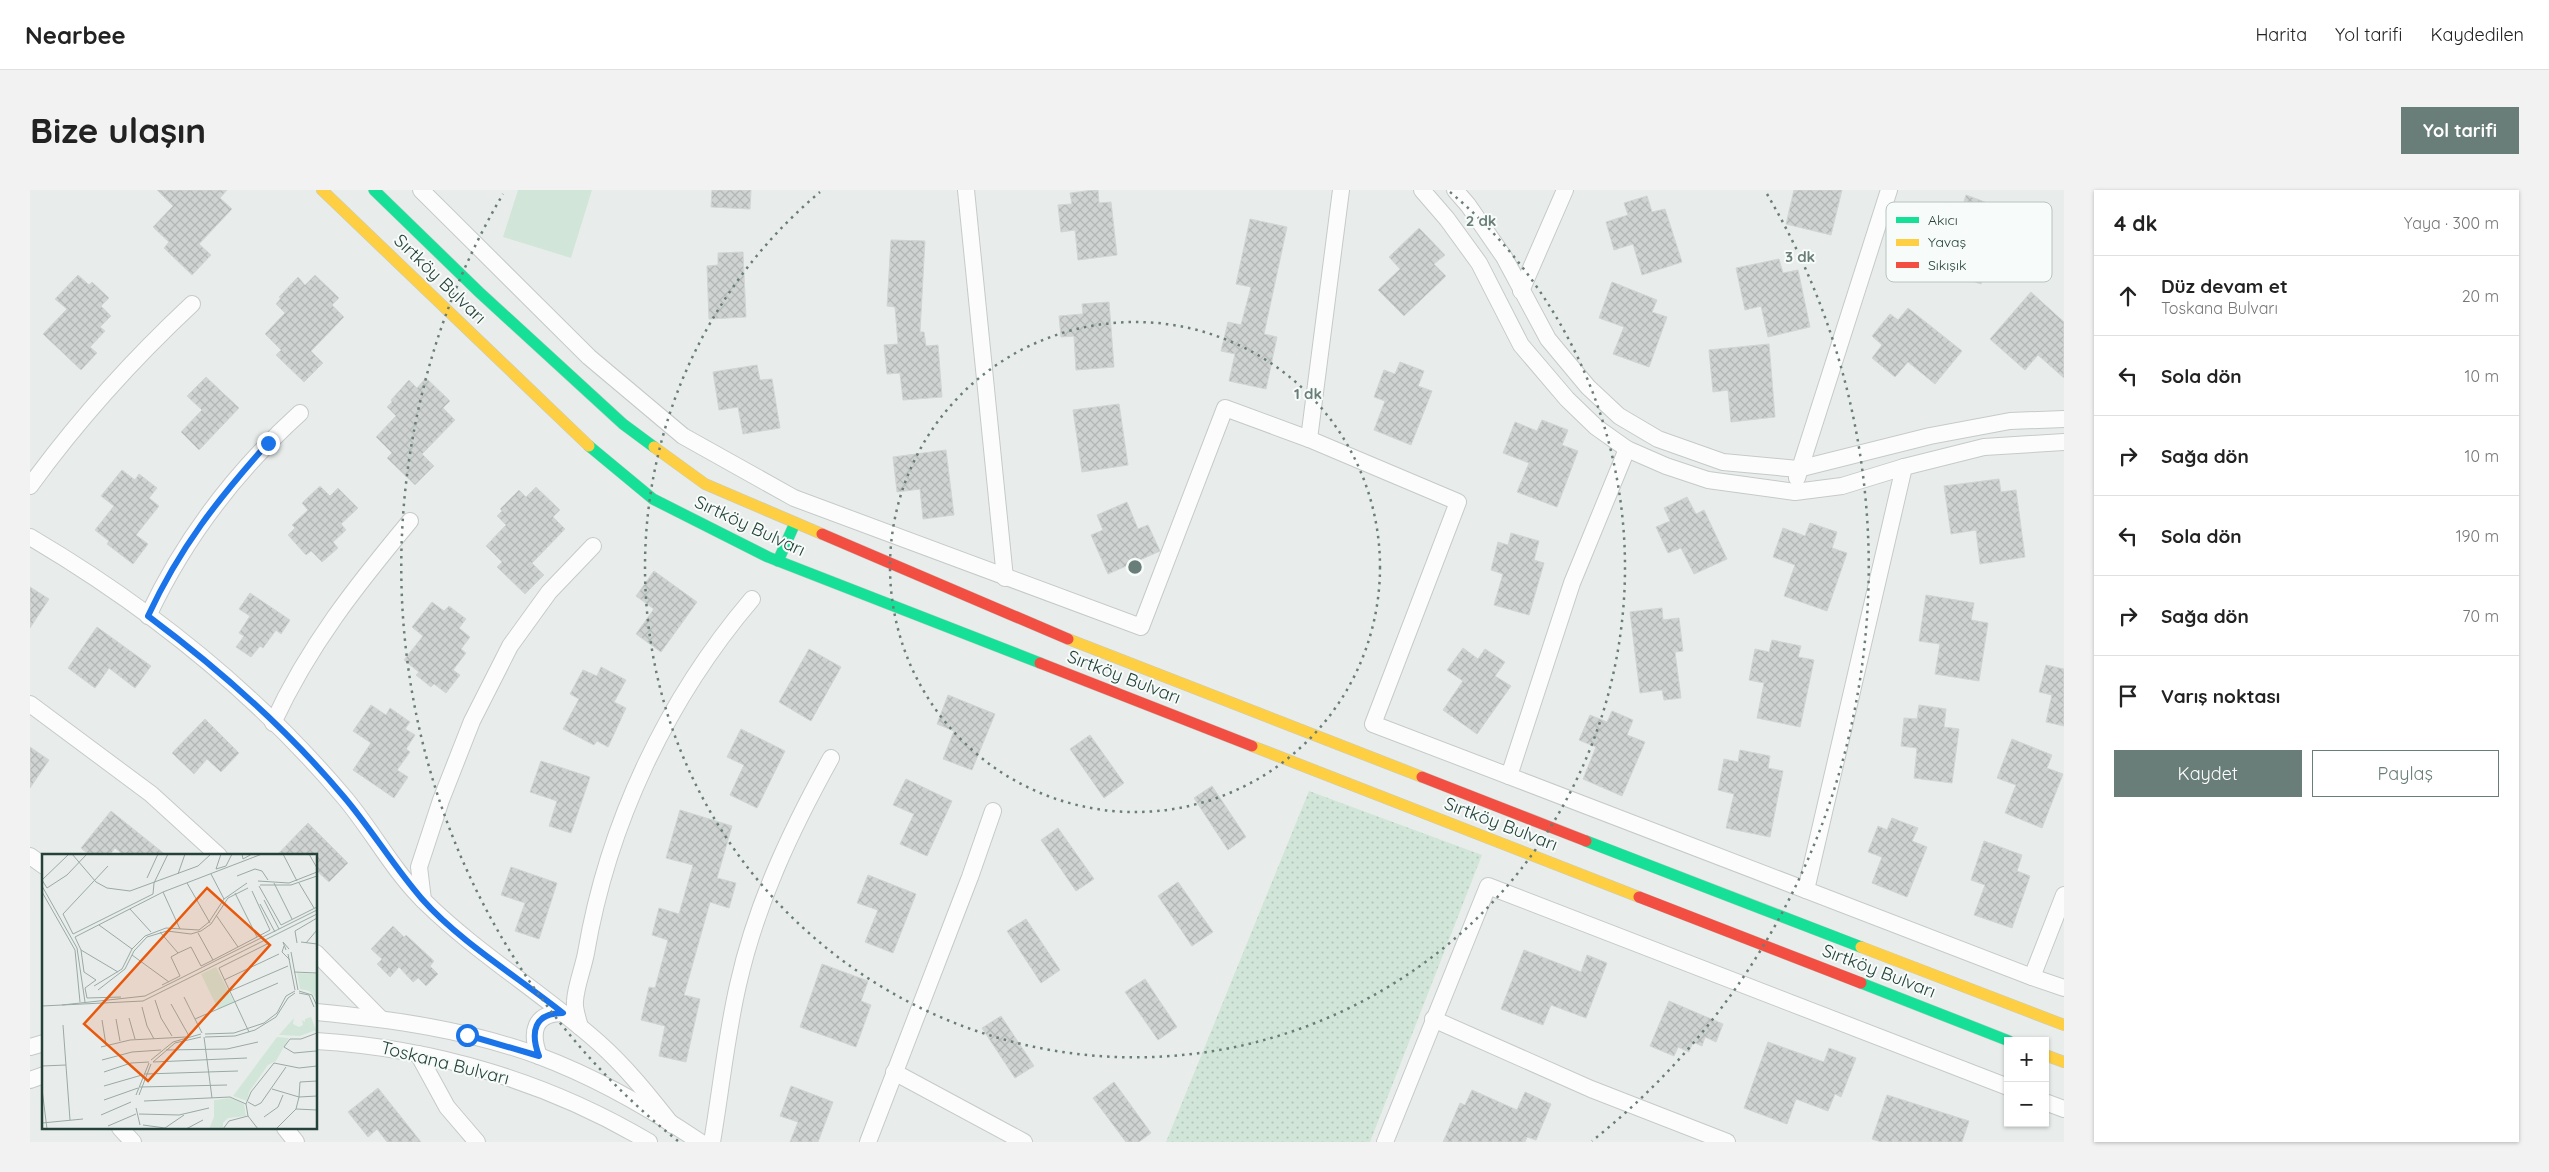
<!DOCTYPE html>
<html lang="tr">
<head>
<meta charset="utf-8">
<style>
	:root { --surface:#fff; --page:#f2f2f2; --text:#222; --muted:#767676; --line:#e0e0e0; --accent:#697e78 }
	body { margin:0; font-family:Quicksand,sans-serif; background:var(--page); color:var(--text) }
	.controls { position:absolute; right:15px; bottom:15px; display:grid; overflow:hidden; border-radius:0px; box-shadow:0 1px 4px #0004 }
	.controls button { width:45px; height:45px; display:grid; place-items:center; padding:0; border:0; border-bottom:1px solid var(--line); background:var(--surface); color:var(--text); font:25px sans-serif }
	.stop { position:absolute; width:15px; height:15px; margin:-11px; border:4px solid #1a73e8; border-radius:50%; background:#fff }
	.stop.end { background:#1a73e8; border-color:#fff; box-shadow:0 1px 5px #0008 }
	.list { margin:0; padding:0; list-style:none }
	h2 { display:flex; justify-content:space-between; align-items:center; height:65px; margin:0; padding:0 20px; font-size:21px }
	h2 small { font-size:16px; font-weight:400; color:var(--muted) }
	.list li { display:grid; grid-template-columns:32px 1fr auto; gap:15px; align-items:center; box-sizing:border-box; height:80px; padding:0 20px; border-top:1px solid var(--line) }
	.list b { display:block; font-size:19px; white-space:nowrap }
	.list p { margin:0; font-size:16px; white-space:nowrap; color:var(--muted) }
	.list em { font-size:16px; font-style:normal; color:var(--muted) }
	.actions { display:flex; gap:10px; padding:15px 20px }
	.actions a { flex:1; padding:11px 0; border:1px solid var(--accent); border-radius:0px; text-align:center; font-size:18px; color:var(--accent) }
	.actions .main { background:var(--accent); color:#fff }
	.icon { flex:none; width:28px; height:28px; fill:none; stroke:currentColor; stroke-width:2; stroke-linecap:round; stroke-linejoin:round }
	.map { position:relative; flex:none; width:2034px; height:952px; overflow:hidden; border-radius:0px }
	header { display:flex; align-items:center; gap:30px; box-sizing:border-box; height:70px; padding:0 25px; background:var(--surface); border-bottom:1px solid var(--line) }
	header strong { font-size:24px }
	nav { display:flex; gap:28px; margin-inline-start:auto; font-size:18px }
	.intro { display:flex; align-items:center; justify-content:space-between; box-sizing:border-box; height:120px; padding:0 30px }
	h1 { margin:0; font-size:35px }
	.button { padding:12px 22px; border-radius:0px; background:var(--accent); color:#fff; font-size:18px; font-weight:700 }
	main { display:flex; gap:30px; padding:0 30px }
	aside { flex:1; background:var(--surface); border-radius:0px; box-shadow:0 1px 4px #0004 }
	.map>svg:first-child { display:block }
</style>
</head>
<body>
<header>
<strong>Nearbee</strong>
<nav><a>Harita</a><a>Yol tarifi</a><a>Kaydedilen</a></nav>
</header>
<div class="intro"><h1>Bize ulaşın</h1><a class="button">Yol tarifi</a></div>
<main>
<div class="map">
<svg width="2034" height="952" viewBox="0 0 2034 952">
	<defs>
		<pattern id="grass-dots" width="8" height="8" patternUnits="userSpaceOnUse" patternTransform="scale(1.25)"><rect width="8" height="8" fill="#d1e6d8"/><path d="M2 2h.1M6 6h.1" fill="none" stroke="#b3c6ba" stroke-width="1.8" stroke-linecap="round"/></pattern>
		<pattern id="building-cross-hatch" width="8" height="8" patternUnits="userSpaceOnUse" patternTransform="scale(1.25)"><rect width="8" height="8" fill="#cfd4d2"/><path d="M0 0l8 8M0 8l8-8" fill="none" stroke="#b2b7b5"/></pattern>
	</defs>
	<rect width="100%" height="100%" fill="#e8edeb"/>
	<path fill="url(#grass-dots)" d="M1279,601L1452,665L1340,952H1136Z"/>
	<path fill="#d1e6d8" d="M488,0H562L541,68L473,47Z"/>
	<g fill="url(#building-cross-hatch)" stroke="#d1d6d4">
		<path d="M127,0H197L190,8L202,19L169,54L181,65L162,85L134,58L139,52L123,37L143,16Z"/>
		<path d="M682,0H721L720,19L681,17Z"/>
		<path d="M1064,0H1068L1069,13L1081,12L1087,65L1048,70L1045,40L1031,42L1028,15L1042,14L1040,3Z"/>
		<path d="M1764,0H1812L1801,45L1756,34Z"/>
		<path d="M1936,5L1963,15L1960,24L1975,30L1951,94L1912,80L1924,47L1905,41L1916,12L1932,18Z"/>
		<path d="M1617,6L1622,22L1635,19L1652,72L1612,85L1603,54L1584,60L1576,32L1598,25L1594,13Z"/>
		<path d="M1220,29L1257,37L1234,144L1247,147L1236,199L1199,191L1205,164L1191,161L1198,132L1211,135L1221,97L1206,94Z"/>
		<path d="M1389,38L1415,65L1404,74L1416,86L1374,126L1348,100L1370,79L1359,67Z"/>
		<path d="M861,50L895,51L890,142H894L896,156L908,155L912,207L873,210L870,183L857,184L854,155L868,154L865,117L857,116Z"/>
		<path d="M713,62L716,127L679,129L677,76L688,75V63Z"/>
		<path d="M1749,69L1753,83L1768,80L1780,137L1738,147L1731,116L1715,120L1706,78Z"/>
		<path d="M48,85L59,95L62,92L79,108L71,116L81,126L70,137L75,141L60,157L67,163L51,180L13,144L37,119L25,109Z"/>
		<path d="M285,85L309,108L302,115L314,127L281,161L293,173L274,192L246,165L251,160L235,144L255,123L246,114L251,108L249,107L268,87L275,95Z"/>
		<path d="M1582,92L1627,110L1622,122L1637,127L1619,177L1583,164L1594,137L1569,128Z"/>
		<path d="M2001,102L2034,132V188L2008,165L1995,180L1960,149Z"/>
		<path d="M1079,112L1084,177L1046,180L1044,146L1031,147L1029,126L1053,124L1052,114Z"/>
		<path d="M1878,118L1932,161L1905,194L1878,172L1865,187L1842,168L1852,155L1842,146L1860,124L1868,130Z"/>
		<path d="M1739,154L1745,227L1701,232L1698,200L1683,202L1679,160Z"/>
		<path d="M1370,172L1394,181L1388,196L1402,201L1381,255L1344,240L1355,211L1344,207L1354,180L1365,184Z"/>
		<path d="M727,175L730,190L742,189L750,238L713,244L708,217L689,220L683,182Z"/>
		<path d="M176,187L209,218L169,260L151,242L172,220L157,206Z"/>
		<path d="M396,188L420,211L413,218L425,230L392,264L404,276L385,295L357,268L362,263L346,247L366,226L357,217L362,212L361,210L379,190L387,198Z"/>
		<path d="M1089,214L1098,275L1052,282L1043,220Z"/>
		<path d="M1512,230L1538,240L1532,255L1548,261L1527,317L1487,302L1499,273L1473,263L1485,232L1507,241Z"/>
		<path d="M916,260L924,325L893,329L890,299L867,302L863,267Z"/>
		<path d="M92,280L105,290L109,284L127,298L119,308L129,316L106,345L118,354L103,374L77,354L79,351L65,340L84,316L71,306Z"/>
		<path d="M1969,289L1971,302L1986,300L1995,367L1950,374L1946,340L1921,344L1914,296Z"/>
		<path d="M290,296L300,306L308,298L328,318L311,334L316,340L303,352L308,358L292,372L281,361L276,365L258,345L265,338L262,335L278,320L272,313Z"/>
		<path d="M506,297L530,320L523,327L535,339L502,373L514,385L495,404L467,377L472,372L456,356L476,335L467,326L472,321L470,319L489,300L496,307Z"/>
		<path d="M1657,307L1666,324L1674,320L1697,369L1664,384L1651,358L1638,363L1626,337L1640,331L1634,318Z"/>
		<path d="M1097,312L1108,339L1118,335L1130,361L1078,384L1061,345L1073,340L1067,325Z"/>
		<path d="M1780,333L1807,342L1802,358L1817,363L1797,421L1754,406L1765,375L1743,367L1753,338L1775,346Z"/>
		<path d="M1481,343L1509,351L1504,370L1514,373L1499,425L1464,415L1473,384L1461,380L1468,352L1478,355Z"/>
		<path d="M624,381L667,412L631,462L606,444L624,419L606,406Z"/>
		<path d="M0,397L19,409L0,438Z"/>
		<path d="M220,403L260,430L251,444L246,440L233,458L230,456L221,467L206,457L214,446L209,443L220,426L209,419Z"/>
		<path d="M1896,405L1944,413L1941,430L1958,433L1949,491L1905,484L1910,454L1889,451Z"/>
		<path d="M402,412L414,421L419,416L436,429L429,438L440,447L431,459L436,463L423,480L430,485L416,503L404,494L401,497L386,485L389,482L374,470L393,446L382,437Z"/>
		<path d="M1632,418L1633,430L1649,428L1653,461L1645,462L1651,508L1634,510L1632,500L1610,503L1600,422Z"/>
		<path d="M67,437L121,476L105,498L79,478L65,498L38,478Z"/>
		<path d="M1742,450L1771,456L1768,467L1784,470L1770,537L1727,528L1734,493L1719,490L1725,459L1739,462Z"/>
		<path d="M1433,458L1448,469L1455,459L1475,472L1465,486L1481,496L1447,544L1413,520L1433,491L1417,480Z"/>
		<path d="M779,459L811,477L781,531L749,512Z"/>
		<path d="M2016,475L2034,479V536L2016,532L2022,505L2009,502Z"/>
		<path d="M571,477L596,490L584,512L596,518L578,557L567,551L564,555L533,539L549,509L540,504L553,480L567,486Z"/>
		<path d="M918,505L965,524L942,580L913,569L924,541L907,534Z"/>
		<path d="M341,515L356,525L360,518L380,532L375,539L385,545L376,559L380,562L367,580L378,587L364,608L323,580L341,553L323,541Z"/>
		<path d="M1889,515L1916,519L1914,537L1929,539L1922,593L1884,588L1887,558L1871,556L1874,528L1887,529Z"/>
		<path d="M1582,521L1603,530L1597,545L1615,552L1592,606L1553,589L1566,557L1549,550L1560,525L1577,532Z"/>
		<path d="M175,529L209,563L191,582L177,569L164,584L142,563Z"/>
		<path d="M711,539L755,561L727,618L700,605L714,575L697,567Z"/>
		<path d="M1060,545L1094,593L1074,608L1040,559Z"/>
		<path d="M1982,549L2022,565L2017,578L2033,584L2012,638L1975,623L1986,595L1967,588Z"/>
		<path d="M0,557L19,570L0,598Z"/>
		<path d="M1710,560L1740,566L1738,578L1753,581L1740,647L1696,638L1704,604L1688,600L1694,569L1708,572Z"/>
		<path d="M511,571L560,587L541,643L519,636L527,611L500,602Z"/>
		<path d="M876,589L922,611L897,666L870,654L884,624L863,615Z"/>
		<path d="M1182,596L1216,647L1198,660L1164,608Z"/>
		<path d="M650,620L702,636L687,688L706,693L699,718L680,712L654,805L670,809L656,872L629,866L635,836L611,830L619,797L625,798L638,750L622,745L629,718L649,724L663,675L636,668Z"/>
		<path d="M81,621L137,666H95L85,658L79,666H61L51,658Z"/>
		<path d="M1862,628L1888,638L1882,651L1897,657L1877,707L1842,693L1852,667L1838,662L1848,636L1857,640Z"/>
		<path d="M278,633L318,673L299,692L286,680V666H246Z"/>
		<path d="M1028,638L1064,689L1046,701L1011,650Z"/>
		<path d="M1954,651L1992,665L1987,681L2000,686L1982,738L1944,725L1955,695L1941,690Z"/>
		<path d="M481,677L527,693L509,749L485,741L495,713L471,705Z"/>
		<path d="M838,685L886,704L863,763L835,752L848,720L827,713Z"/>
		<path d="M1148,692L1183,742L1162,756L1128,706Z"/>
		<path d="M996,729L1030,780L1011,793L977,741Z"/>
		<path d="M363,736L374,747L376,745L404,771L400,776L408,784L396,796L388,788L383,792L369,777L360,787L347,774L352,769L341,759Z"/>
		<path d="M1494,760L1551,782L1557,765L1577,773L1556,828L1521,815L1513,835L1471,819Z"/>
		<path d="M792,774L838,791L831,811L841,815L826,857L770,837Z"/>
		<path d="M1115,789L1147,837L1128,850L1095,802Z"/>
		<path d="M1639,811L1693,834L1686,852L1675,847L1672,856L1663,852L1659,862L1648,857L1644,866L1620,856Z"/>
		<path d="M971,826L1004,876L985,888L952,838Z"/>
		<path d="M1738,852L1794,872L1799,858L1826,868L1811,907L1805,904L1798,921L1766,909L1757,934L1714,918Z"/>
		<path d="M1084,892L1121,943L1109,952H1096L1063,908Z"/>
		<path d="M761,896L803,912L788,952H760L768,932L750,926Z"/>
		<path d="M348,898L391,952H357L347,939L338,947L318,922Z"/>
		<path d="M1442,900L1487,920L1495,902L1521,914L1506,950L1497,947L1495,952H1413L1430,913L1435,915Z"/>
		<path d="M1857,905L1939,931L1932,952H1851L1842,949Z"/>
	</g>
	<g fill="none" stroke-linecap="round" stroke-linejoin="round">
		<defs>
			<g id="street">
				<path d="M391,0L559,167L653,246L764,308L1111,437L1195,218L1279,249L1428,312L1343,534L1479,586L1542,393L1597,259"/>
				<path d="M936,0L975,388"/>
				<path d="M1392,0L1417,29L1449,73L1491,155L1537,209L1566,237L1597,259L1636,276L1678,290L1765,302L1812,296L1874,277L1954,257L2034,252"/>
				<path d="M1425,0L1438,15L1474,67L1518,149L1558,197L1589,226L1628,249L1693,272L1768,279L1900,246L1980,231L2034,229"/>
				<path d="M1491,101L1535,0"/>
				<path d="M1279,249L1311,0"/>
				<path d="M1874,277L1776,700L2002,787L2034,705"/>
				<path d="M1767,288L1859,0"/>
				<path d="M0,296C48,230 102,170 162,114"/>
				<path d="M0,347C117,416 226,503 314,607C342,640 363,681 395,712C448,764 513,803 569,853C597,878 619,906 642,935"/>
				<path d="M118,426C155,347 206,281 270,223"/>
				<path d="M0,514L121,604L189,666"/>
				<path d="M243,533C279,455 326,396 380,331"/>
				<path d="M1479,586L1776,700"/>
				<path d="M0,666L14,676"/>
				<path d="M393,710L389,677L411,610L442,531L480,456L519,402L563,356"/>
				<path d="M286,763L350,828"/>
				<path d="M2002,787L2034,798"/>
				<path d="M286,822C361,829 438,840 509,866C565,887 621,919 670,952"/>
				<path d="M1403,829L1561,899L1697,952"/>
				<path d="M550,837C548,829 544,819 545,811C546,795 553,779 556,763C578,633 637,509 722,409"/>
				<path d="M286,851C404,858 518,892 619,952"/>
				<path d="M0,857L14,853"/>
				<path d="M388,864L417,917L447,952"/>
				<path d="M509,866C500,842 504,823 533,823"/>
				<path d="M864,882L994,952"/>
				<path d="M0,890L14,885"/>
				<path d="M2015,912L2034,919"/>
				<path d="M90,938L103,952"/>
				<path d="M255,938L266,952"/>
				<path d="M682,952C691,900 696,847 708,795C726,714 761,640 801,568"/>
				<path d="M838,952L940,687L963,621"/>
				<path d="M1355,952L1458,696L1978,897"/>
			</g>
			<g id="fast">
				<path d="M344,0L449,102L593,234L624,257"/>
				<path d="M559,256L623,309L738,367L1010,473"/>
				<path d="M748,371L765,333"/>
				<path d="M1556,651L1831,757"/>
				<path d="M1831,793L1979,851"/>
			</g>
			<g id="slow">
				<path d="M292,0L559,256"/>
				<path d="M624,257L675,294L792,344"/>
				<path d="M1038,449L1392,587"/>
				<path d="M1222,556L1609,707"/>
				<path d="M1831,757L2034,835"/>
				<path d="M2015,865L2034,872"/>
			</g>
			<g id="jam">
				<path d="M792,344L1038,449"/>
				<path d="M1010,473L1222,556"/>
				<path d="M1392,587L1556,651"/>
				<path d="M1609,707L1831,793"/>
			</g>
		</defs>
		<use href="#street" stroke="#c5cac8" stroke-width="18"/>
		<use href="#fast" stroke="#c3cbc8" stroke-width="12"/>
		<use href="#slow" stroke="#c3cbc8" stroke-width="12"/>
		<use href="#jam" stroke="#c3cbc8" stroke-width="12"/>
		<use href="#street" stroke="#fcfcfc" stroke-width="16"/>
		<use href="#fast" stroke="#16e098" stroke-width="11"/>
		<use href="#slow" stroke="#ffcf43" stroke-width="11"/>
		<use href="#jam" stroke="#f24e42" stroke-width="11"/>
	</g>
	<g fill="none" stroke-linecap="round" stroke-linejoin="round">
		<path stroke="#1a73e8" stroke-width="6" d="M238,253C188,309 150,357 118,426C189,479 257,539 314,607C342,640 364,677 392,709C430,752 488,787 533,823C504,823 500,842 509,866L437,845"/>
	</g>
	<g fill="none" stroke="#697e78" stroke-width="2.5" stroke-dasharray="2.5 5">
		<circle cx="1105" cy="377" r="245"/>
		<path d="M1420 2A490 490 0 1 1 790 2"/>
		<path d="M648 951A734 734 0 0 1 473 4M1737 4A734 734 0 0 1 1562 951"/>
	</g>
	<g text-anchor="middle" stroke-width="4" stroke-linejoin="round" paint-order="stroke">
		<g font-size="18" fill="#24423a" stroke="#f7fbf9">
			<text transform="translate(410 89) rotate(44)" y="6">Sırtköy Bulvarı</text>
			<text transform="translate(720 336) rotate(25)" y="6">Sırtköy Bulvarı</text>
			<text transform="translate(1094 487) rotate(21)" y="6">Sırtköy Bulvarı</text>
			<text transform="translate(1471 634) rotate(21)" y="6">Sırtköy Bulvarı</text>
			<text transform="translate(1849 781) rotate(21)" y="6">Sırtköy Bulvarı</text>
			<text transform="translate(415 873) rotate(14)" y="6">Toskana Bulvarı</text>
		</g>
	</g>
	<g transform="translate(12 664)">
		<rect width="275" height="275" fill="#e8edeb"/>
		<path d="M174,113L192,148L176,155L159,120ZM255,119L275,120V145L267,137L258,135Z" fill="#d1e6d8"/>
		<path d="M235,183L247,184L234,207L226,211L207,238L205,247L191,242ZM189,244L202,250L204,262L186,264L181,269V275H167L172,263V246Z" fill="#d1e6d8"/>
		<path d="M269,163L274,176L258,182L237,181L252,164L251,170L257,173L261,171L260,166L263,168V165Z" fill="#d1e6d8"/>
		<path fill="none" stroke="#9aa9a4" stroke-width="1" d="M27,0L0,26L5,34L25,21L45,0M30,0L54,28L65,34L88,37L156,12L169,0M179,0L174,15L184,12L190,0M200,0L201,5L210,0M241,0L255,27M267,0L275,14M66,12L21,60L31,80L111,40L112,29L126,0M136,20L143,0M169,20L182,45M195,22L213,15L220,17L226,26M105,24L116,0M216,27L247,29L275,18M145,29L168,69M232,29L250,65M257,29L272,54M218,31H249L275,22M0,32L35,94L43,148M217,32L239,71L275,53M210,37L228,76L215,83M0,38L33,96L38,148M121,38L138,75M222,46L237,75M218,50L233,78M88,55L109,78M174,61L196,93L215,83L193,39M57,71L90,95M118,78L136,99M259,88L275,90M255,89L253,77L275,64M264,89L275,76M242,92L240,98L248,106M39,96L42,118L54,126L43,134L45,144L79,143M244,96L241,88L247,95M249,98L256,136M246,100L253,136M90,101L127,128M171,106L196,93M76,118L39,96L33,83L121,38L220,0M252,118L275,119M182,126L237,100M120,131L138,122L129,103L136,99L149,93L159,112L171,106L156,79M52,132L80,115L90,95L103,82L124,74L157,76L167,68L182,45L205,29M56,136L83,115L92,97L105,83L125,77L149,80L159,77L169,70L186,44L206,34M188,137L246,112M257,137L270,141L275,152M257,139L267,141L272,153M142,143L160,179M113,146L119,164L130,182M129,150L147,182M20,151L103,142L275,56M0,152L101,147L275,60M100,153L105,172L112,185M87,164L93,185M74,165L78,187M153,165L236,129M60,166L64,191M21,171L28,266M207,178L177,114L227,89M163,180L192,179L222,169L235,159L244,142L253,137M162,183L170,244M163,183L193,182L213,176L234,163L246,144L253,139M59,193L88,186L144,183M124,196L185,195L216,188M274,197L252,199L242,193L248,185H259L275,179M60,206L90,198L119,196M109,206L131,188L159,180M111,208L205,204M111,208L133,189L159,183M0,212L24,211M62,218L89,209L107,208M103,220L196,217M62,232L100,221M98,233L185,231M0,235L5,275M230,235L257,243L258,228L275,227M94,241L107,209M97,241L109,210M62,246L96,234M102,247L188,243L204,250M206,248L213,252L219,249L244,213M94,254L98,271M254,255L257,243L275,242M97,260L137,261L167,254M59,261L89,248M222,263L236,253L241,241M0,269L41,265M101,271L123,274L142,261M66,272L94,260M144,275L161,266M181,275L187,267L206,262M216,275L206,262L204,250L209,238L232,209L257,214L275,212M234,275L254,255L275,256"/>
		<path fill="#e8590c" fill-opacity="0.15" stroke="#e8590c" stroke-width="2.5" d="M165,34L228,91L106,227L42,170Z"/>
		<rect width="275" height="275" fill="none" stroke="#24423a" stroke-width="2.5"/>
	</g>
	<rect x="1856" y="12" width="166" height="80" rx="8" fill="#f7fbf9" stroke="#b8c4c0" stroke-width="1"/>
	<rect x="1866" y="27" width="23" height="6" fill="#16e098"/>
	<rect x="1866" y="49" width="23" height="7" fill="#ffcf43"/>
	<rect x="1866" y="72" width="23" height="6" fill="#f24e42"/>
	<g font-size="14" fill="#24423a">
		<text x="1898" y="35">Akıcı</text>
		<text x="1898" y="57">Yavaş</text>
		<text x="1898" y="80">Sıkışık</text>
	</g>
	<circle cx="1105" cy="377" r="8" fill="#697e78" stroke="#f7fbf9" stroke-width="2.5"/>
	<g font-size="15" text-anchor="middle" font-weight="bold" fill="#697e78" stroke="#f7fbf9" stroke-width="4" stroke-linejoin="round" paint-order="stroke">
		<text x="1451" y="36">2 dk</text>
		<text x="1770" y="72">3 dk</text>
		<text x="1278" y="209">1 dk</text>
	</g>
</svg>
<div class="controls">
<button>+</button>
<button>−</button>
</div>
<div class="stop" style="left:437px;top:845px"></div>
<div class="stop end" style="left:238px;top:253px"></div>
</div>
<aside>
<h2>4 dk<small>Yaya · 300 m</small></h2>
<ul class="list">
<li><svg class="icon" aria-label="ahead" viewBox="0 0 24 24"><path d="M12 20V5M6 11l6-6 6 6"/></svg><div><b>Düz devam et</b><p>Toskana Bulvarı</p></div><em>20 m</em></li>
<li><svg class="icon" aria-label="left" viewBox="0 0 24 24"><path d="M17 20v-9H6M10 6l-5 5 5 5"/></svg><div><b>Sola dön</b></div><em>10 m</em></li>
<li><svg class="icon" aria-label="right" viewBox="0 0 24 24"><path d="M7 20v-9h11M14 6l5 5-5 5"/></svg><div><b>Sağa dön</b></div><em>10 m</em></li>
<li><svg class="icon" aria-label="left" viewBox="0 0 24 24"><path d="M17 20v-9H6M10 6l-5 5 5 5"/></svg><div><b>Sola dön</b></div><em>190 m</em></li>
<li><svg class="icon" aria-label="right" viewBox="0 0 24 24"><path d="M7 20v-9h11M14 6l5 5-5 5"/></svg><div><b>Sağa dön</b></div><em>70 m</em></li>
<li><svg class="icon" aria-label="arrive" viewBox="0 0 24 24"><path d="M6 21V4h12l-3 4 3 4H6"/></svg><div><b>Varış noktası</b></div></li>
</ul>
<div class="actions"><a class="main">Kaydet</a><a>Paylaş</a></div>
</aside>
</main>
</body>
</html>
